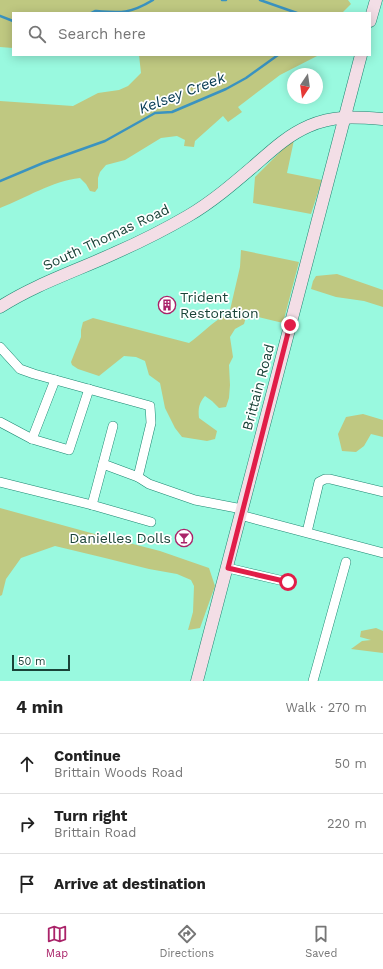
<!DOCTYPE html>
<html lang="en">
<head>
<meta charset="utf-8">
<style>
	:root { --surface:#fff; --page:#f6f6f6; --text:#222; --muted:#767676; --line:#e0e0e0; --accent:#aa2369 }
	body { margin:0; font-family:"Work Sans",sans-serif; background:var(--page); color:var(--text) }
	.compass { position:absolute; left:287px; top:68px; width:36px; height:36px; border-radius:50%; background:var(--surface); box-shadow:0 2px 10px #0003; rotate:193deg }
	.scale { position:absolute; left:12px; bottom:10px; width:58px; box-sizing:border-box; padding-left:4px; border:2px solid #1a4338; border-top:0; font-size:11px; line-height:14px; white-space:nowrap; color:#1a4338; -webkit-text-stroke:3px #fff; paint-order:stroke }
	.stop { position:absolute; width:12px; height:12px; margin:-9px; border:3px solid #e11d48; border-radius:50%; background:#fff }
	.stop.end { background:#e11d48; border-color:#fff; box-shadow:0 1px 4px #0008 }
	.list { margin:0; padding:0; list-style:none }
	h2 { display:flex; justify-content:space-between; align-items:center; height:52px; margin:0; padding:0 16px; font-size:17px }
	h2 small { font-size:13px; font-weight:400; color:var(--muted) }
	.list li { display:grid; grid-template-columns:26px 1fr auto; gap:12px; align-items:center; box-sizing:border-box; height:60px; padding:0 16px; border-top:1px solid var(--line) }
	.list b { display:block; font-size:15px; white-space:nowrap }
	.list p { margin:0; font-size:13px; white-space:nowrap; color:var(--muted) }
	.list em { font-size:13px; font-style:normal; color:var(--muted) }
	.icon { flex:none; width:22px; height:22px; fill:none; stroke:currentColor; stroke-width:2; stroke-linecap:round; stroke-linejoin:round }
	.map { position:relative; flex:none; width:383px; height:681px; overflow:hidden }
	.search { position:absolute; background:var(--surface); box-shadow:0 2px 10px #0003; left:12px; right:12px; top:12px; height:44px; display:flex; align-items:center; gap:10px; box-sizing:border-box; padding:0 14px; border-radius:0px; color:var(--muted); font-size:15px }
	.sheet { height:232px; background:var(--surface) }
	nav { display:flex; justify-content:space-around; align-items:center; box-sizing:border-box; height:56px; border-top:1px solid var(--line); background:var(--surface); font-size:11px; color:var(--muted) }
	nav a { display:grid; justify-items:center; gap:2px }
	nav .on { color:var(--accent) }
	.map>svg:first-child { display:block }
</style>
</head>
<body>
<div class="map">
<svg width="383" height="681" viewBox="0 0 383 681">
	<rect width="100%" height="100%" fill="#99f9df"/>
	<g fill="#bfc881">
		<path d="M0,0H348L351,4L343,12L336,13H13V48L0,47Z"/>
		<path d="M139,55H319L280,75L238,107L242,112L228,122L223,116L195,141L194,147L184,146L185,140L177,136L161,138L125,160L106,165L100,172L98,178V188L95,192L90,191L86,184L80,178C52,181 26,198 0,208V101L73,106L98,93L119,90L128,86L141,73Z"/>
		<path d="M294,140L287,173L322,180L311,214L253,203L255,177L287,145Z"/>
		<path d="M241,250L299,262L283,323L230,310L240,267Z"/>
		<path d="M337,274L383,290V307L364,301L336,297L311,289L313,281L316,276Z"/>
		<path d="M226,315H237L246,317L244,324L235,329L230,337L233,357L229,365L230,385L229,398L226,407L219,408L212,401L205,396C199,403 198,408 199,418L217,431L215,439L207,441L182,437L175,428L165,408L160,383L149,375L145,361L136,357L124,356L99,376L78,369L72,365L71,362L81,337V330L83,322L93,318L189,343C202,334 212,322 226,315Z"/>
		<path d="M363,414L383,420V437L371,434L364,446L356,452L342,451L338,434L346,417Z"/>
		<path d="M0,508L102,536L160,551L209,568L215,586L200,628L188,630L193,612L194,586L191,580L177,574L149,569L105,558L55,546L21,558L6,579L2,595L0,596Z"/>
		<path d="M376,628L383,631V653L351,649L362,641L371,640L360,637L361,631Z"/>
	</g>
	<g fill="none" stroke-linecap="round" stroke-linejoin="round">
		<g stroke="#3a93c0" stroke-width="2.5">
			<path d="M222,0H226"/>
			<path d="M260,0L297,13"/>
			<path d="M91,13L95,11C121,13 130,14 153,0"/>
			<path d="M0,16L13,21"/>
			<path d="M0,181L43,163L105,141L155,113L172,112L226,89L246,78L278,55"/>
		</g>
		<defs>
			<g id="street">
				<path d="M0,347L20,369L34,374L150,406L151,423L138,477"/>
				<path d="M0,422L32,439L69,450L89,389"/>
				<path d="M32,439L55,380"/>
				<path d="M103,464L138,477L149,484L195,500L242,509"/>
				<path d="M0,482L92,505L151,522"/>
				<path d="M92,505L113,426"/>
				<path d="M240,515L383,553"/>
				<path d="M307,532L319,482L325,479H330L383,492"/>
				<path d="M228,568L288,582"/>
				<path d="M313,681L346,562"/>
			</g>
			<g id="secondary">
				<path d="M370,21L376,0"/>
				<path d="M0,307C36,284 76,271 115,253C140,242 164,230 188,216C212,202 234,183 255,165C272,150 288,135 309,126C333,115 357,117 383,119"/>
				<path d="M197,681L361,55"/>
			</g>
		</defs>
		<use href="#street" stroke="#1c8771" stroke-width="10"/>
		<use href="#secondary" stroke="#1c8771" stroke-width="13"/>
		<use href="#street" stroke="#fff" stroke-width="9"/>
		<use href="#secondary" stroke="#f3dee6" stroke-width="12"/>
	</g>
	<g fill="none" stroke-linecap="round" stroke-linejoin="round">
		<path stroke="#e11d48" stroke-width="5" d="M288,582L228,568L290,325"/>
	</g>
	<defs>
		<symbol id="building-ring" viewBox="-11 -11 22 22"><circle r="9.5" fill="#fff" stroke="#aa2369" stroke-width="1.5"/><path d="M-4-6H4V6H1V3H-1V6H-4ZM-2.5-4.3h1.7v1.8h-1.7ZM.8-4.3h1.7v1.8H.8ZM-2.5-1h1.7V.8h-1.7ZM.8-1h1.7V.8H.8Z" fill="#aa2369"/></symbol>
		<symbol id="bar-ring" viewBox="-11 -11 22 22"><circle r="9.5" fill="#fff" stroke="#aa2369" stroke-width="1.5"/><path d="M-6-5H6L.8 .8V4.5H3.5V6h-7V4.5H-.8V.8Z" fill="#aa2369"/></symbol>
	</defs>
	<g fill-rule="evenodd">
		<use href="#building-ring" x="157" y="295" width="20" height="20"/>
		<use href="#bar-ring" x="174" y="528" width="20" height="20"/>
	</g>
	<g text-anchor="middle" stroke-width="3.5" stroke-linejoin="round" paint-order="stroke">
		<g font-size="14" fill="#1a4338" stroke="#fff">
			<text transform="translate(106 237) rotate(-25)" y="5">South Thomas Road</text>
			<text transform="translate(258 387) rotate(-75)" y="5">Brittain Road</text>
		</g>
		<g font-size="14" fill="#1a4338" stroke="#fff" text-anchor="start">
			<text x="180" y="302">Trident<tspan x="180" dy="16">Restoration</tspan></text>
			<text x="171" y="543" text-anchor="end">Danielles Dolls</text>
		</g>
		<g font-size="15" font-style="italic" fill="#063b53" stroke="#fff">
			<text transform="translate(182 93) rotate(-21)" y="5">Kelsey Creek</text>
		</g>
	</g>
</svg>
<svg class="compass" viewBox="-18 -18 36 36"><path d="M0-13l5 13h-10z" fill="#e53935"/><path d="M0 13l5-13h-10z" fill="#767676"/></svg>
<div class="scale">50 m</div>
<div class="stop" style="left:288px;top:582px"></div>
<div class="stop end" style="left:290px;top:325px"></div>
<div class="search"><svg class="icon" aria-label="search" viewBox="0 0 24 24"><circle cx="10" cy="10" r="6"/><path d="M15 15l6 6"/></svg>Search here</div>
</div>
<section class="sheet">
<h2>4 min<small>Walk · 270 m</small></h2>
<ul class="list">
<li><svg class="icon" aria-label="ahead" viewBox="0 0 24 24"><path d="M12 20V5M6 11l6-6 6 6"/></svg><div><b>Continue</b><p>Brittain Woods Road</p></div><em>50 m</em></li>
<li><svg class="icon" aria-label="right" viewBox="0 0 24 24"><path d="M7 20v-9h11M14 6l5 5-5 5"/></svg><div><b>Turn right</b><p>Brittain Road</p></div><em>220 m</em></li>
<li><svg class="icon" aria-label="arrive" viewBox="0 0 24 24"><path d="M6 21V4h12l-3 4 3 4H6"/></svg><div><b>Arrive at destination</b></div></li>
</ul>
</section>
<nav>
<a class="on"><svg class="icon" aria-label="map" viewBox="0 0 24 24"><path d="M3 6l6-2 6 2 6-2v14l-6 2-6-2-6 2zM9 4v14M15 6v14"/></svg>Map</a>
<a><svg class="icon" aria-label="directions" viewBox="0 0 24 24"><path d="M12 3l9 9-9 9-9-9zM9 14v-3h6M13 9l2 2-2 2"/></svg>Directions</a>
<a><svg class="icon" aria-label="saved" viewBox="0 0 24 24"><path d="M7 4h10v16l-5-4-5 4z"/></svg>Saved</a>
</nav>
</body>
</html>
